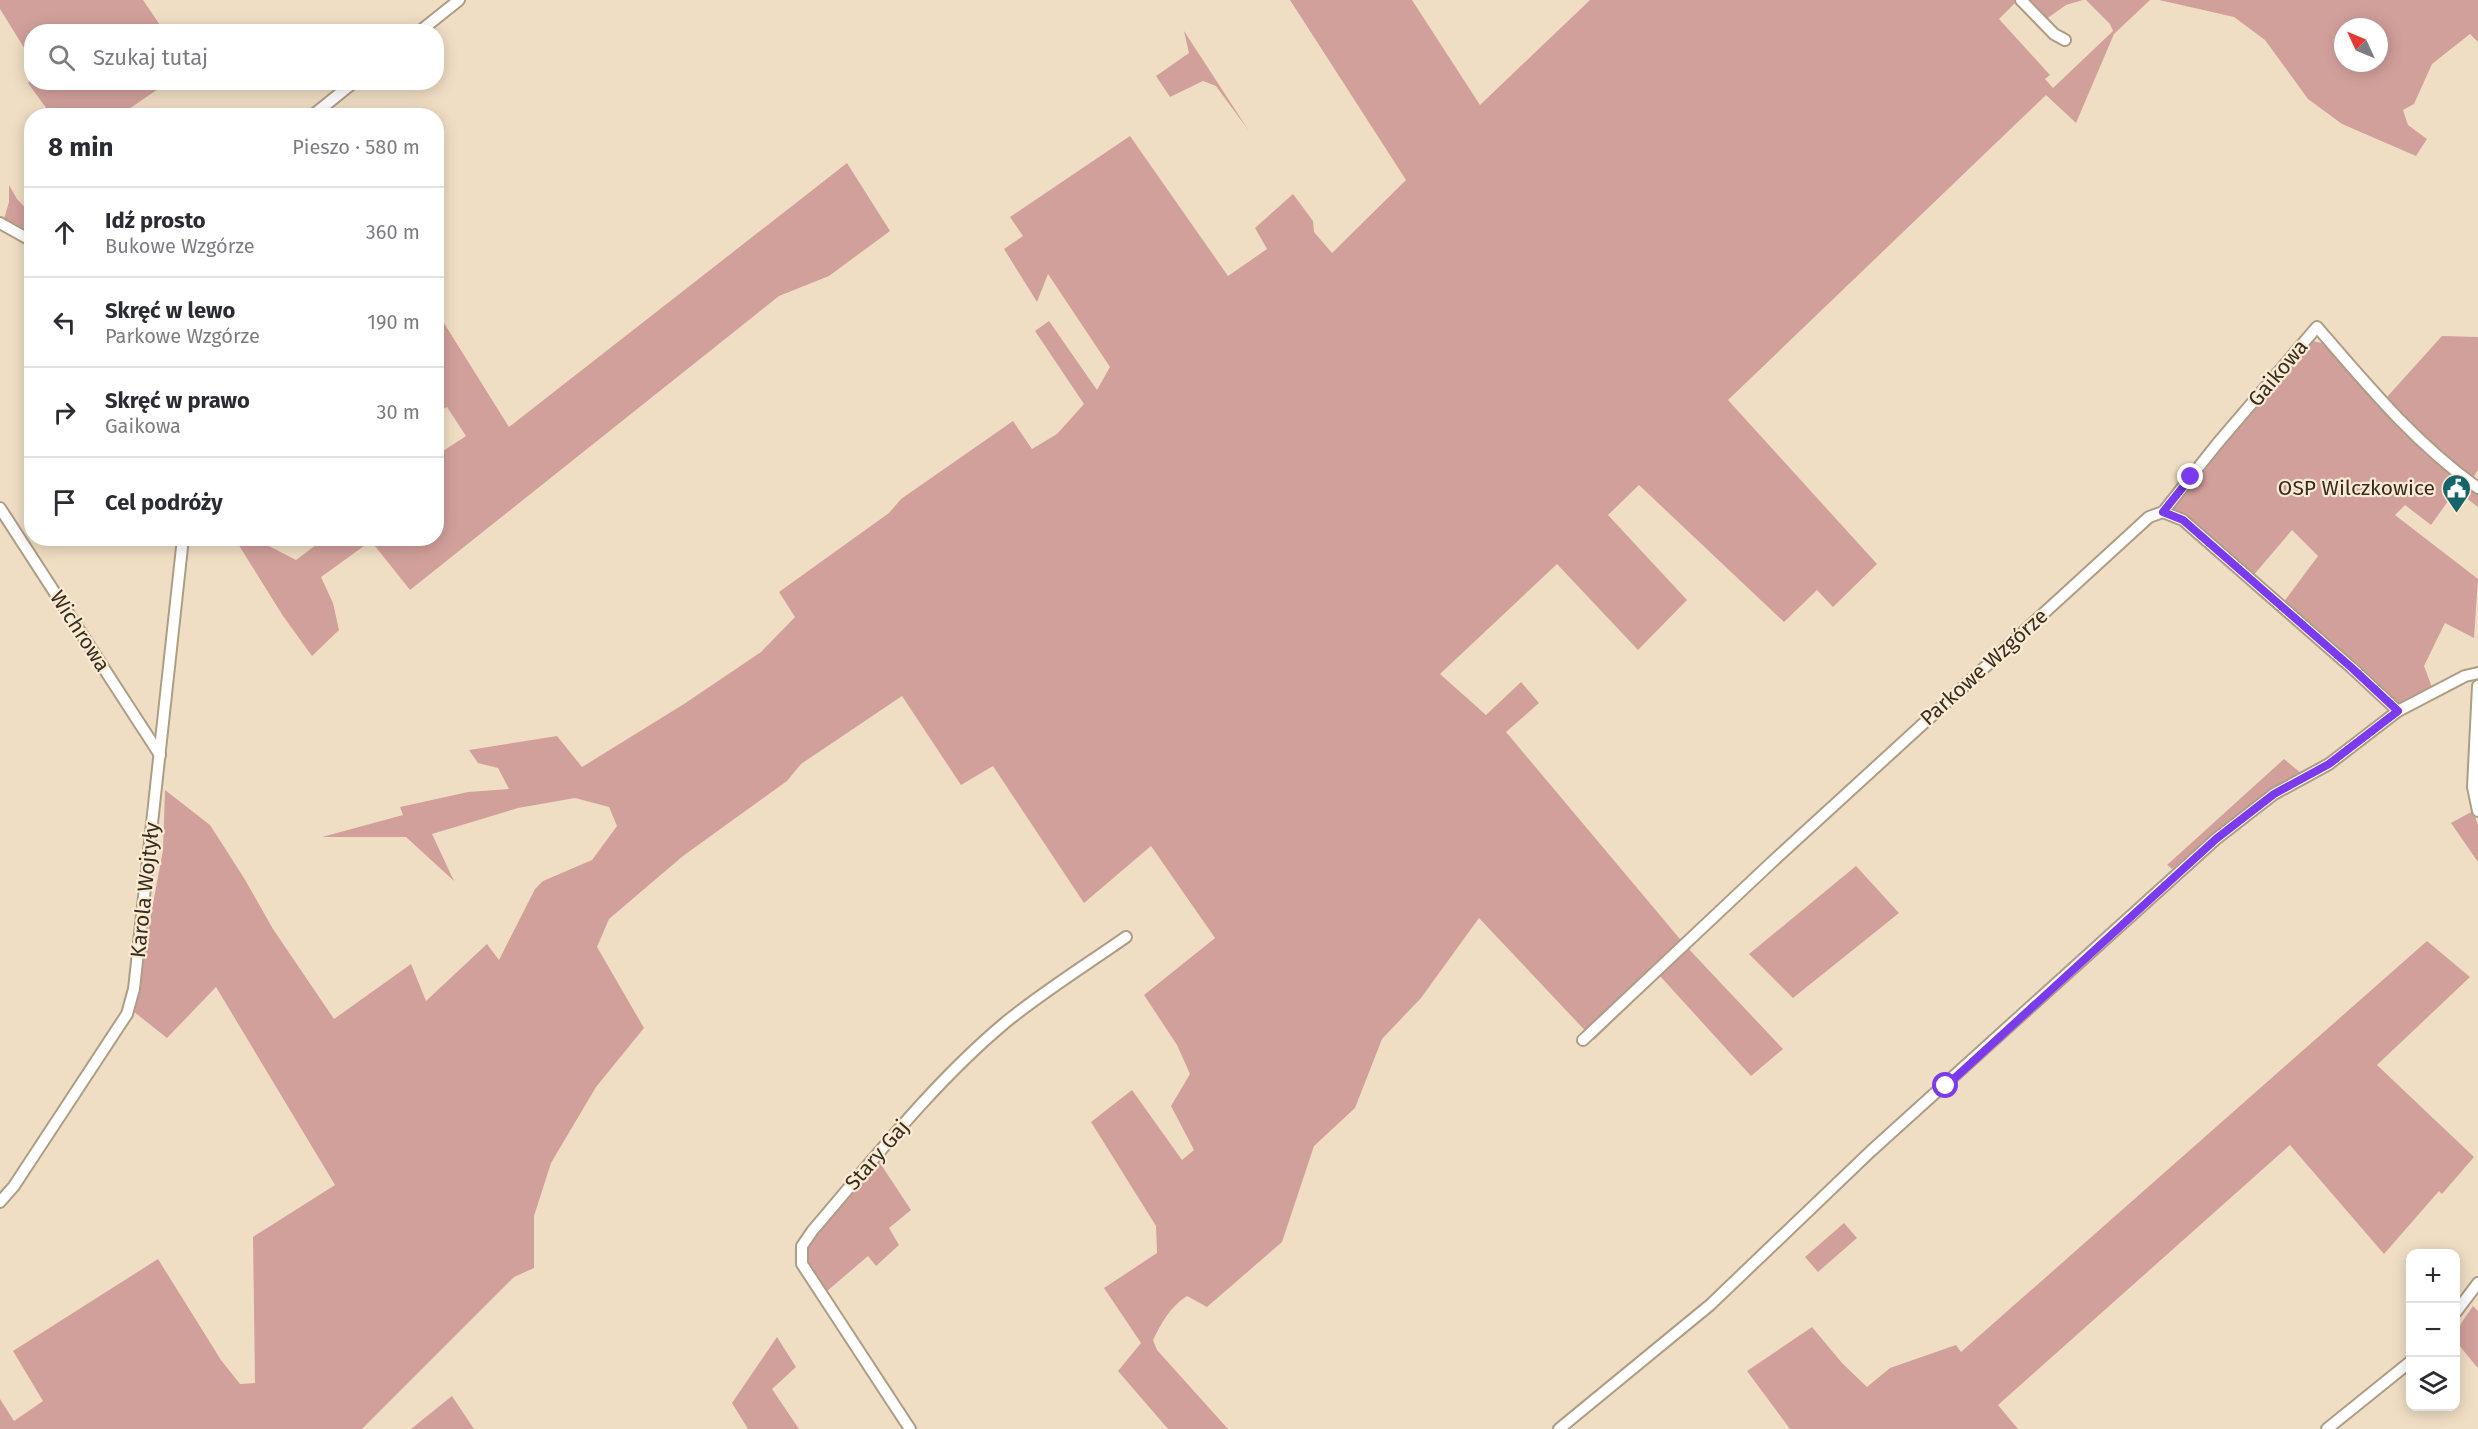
<!DOCTYPE html>
<html lang="pl">
<head>
<meta charset="utf-8">
<style>
	:root { --surface:#fff; --page:#f2f2f3; --text:#2b2b33; --muted:#7c7c81; --line:#e1e1e2 }
	body { margin:0; font-family:"Fira Sans",sans-serif; background:var(--page); color:var(--text) }
	.controls { position:absolute; right:18px; bottom:18px; display:grid; overflow:hidden; border-radius:12px; box-shadow:0 3px 15px #0003 }
	.controls button { width:54px; height:54px; display:grid; place-items:center; padding:0; border:0; border-bottom:2px solid var(--line); background:var(--surface); color:var(--text); font:30px sans-serif }
	.compass { position:absolute; left:2334px; top:18px; width:54px; height:54px; border-radius:50%; background:var(--surface); box-shadow:0 3px 15px #0003; rotate:314deg }
	.stop { position:absolute; width:18px; height:18px; margin:-14px; border:4px solid #7c3aed; border-radius:50%; background:#fff }
	.stop.end { background:#7c3aed; border-color:#fff; box-shadow:0 2px 6px #0008 }
	.list { margin:0; padding:0; list-style:none }
	h2 { display:flex; justify-content:space-between; align-items:center; height:78px; margin:0; padding:0 24px; font-size:26px }
	h2 small { font-size:20px; font-weight:400; color:var(--muted) }
	.list li { display:grid; grid-template-columns:39px 1fr auto; gap:18px; align-items:center; box-sizing:border-box; height:90px; padding:0 24px; border-top:2px solid var(--line) }
	.list b { display:block; font-size:22px; white-space:nowrap }
	.list p { margin:0; font-size:20px; white-space:nowrap; color:var(--muted) }
	.list em { font-size:20px; font-style:normal; color:var(--muted) }
	.icon { flex:none; width:33px; height:33px; fill:none; stroke:currentColor; stroke-width:2; stroke-linecap:round; stroke-linejoin:round }
	.map { position:relative; flex:none; width:2478px; height:1429px; overflow:hidden }
	.search { position:absolute; background:var(--surface); box-shadow:0 3px 15px #0003; left:24px; top:24px; width:420px; height:66px; display:flex; align-items:center; gap:15px; box-sizing:border-box; padding:0 21px; border-radius:24px; color:var(--muted); font-size:22px }
	.panel { position:absolute; background:var(--surface); box-shadow:0 3px 15px #0003; left:24px; top:108px; width:420px; height:438px; border-radius:24px }
	.map>svg:first-child { display:block }
</style>
</head>
<body>
<div class="map">
<svg width="2478" height="1429" viewBox="0 0 2478 1429">
	<rect width="100%" height="100%" fill="#f0dec4"/>
	<g fill="#d2a09b" fill-rule="evenodd">
		<path d="M0,0H143L164,31L32,32L31,59L0,9Z"/>
		<path d="M1290,0H1412L1480,105L1590,0H2014L2016,2L1999,19L2050,75L2045,79L2053,88L2113,31L2110,24L2086,0H2150L2114,34L2076,123L2046,95L1728,400L1877,564L1833,607L1817,590L1784,622L1639,485L1608,515L1687,600L1638,650L1557,564L1440,674L1486,715L1521,682L1539,703L1506,732L1685,945L1783,1049L1751,1076L1660,976L1594,1040L1479,918L1421,998L1382,1039L1355,1108L1314,1146L1282,1242L1207,1307L1187,1296C1170,1307 1162,1322 1153,1340L1157,1350L1228,1429H1168L1118,1371L1141,1343L1104,1288L1157,1253L1156,1226L1091,1122L1132,1090L1182,1160L1194,1150L1171,1106L1190,1074L1177,1045L1144,995L1215,938L1151,846L1084,903L993,766L961,785L902,696L801,764L787,781L683,856L609,919L597,947L644,1028L596,1087L551,1163L534,1216V1268L514,1277L362,1429H0V1399L14,1421L43,1401L13,1351L158,1259L221,1360L240,1384L255,1383L253,1237L335,1185L216,987L167,1038L133,1011L163,850L165,790L210,825L244,878L273,929L334,1019L411,964L426,1001L487,944L499,960L535,889L543,881L592,860L617,826L609,807L575,798L518,808L432,834L454,881L406,837H322L403,815L400,807L468,792L509,789L498,768L478,763L469,750L557,736L582,767L684,704L761,652L795,617L779,592L889,513L901,499L1013,421L1032,449L1057,434L1084,404L1035,331L1049,321L1097,390L1110,367L1048,274L1037,302L1004,249L1023,236L1010,217L1130,136L1228,276L1267,249L1255,228L1293,194L1313,221L1314,232L1332,253L1406,180Z"/>
		<path d="M2028,0H2083L2066,5L2045,20Z"/>
		<path d="M2159,0H2478V42L2470,34L2432,64L2414,104L2403,110L2408,125L2427,139L2416,156L2342,124L2308,99L2265,40L2234,17ZM2343,27H2379V63H2343Z"/>
		<path d="M1184,31L1249,131L1216,86L1203,81L1170,97L1156,76L1189,53Z"/>
		<path d="M31,80L32,82L167,83L120,115L52,116L28,83Z"/>
		<path d="M847,163L890,231L829,276L779,296L410,590L371,541L321,577L333,603L339,630L312,656L283,616L235,539H259L263,543L296,560L324,539L436,538L437,455L466,436L447,407L437,413V312L509,427Z"/>
		<path d="M9,185L17,199L31,214V237L4,219L9,202Z"/>
		<path d="M2442,336L2478,337V470L2473,478C2440,452 2414,429 2387,397Z"/>
		<path d="M2313,341L2326,344L2404,431L2440,466L2478,495V507L2456,490L2431,525L2405,505L2395,515L2478,579L2474,638L2445,623L2424,666L2433,690L2399,703L2283,603L2318,556L2292,530L2252,577L2204,533L2173,508L2227,438L2241,426L2248,415L2302,350Z"/>
		<path d="M2284,759L2302,774L2228,823L2172,869L2167,865Z"/>
		<path d="M2473,811L2478,825V862L2451,823Z"/>
		<path d="M1856,866L1899,913L1793,998L1749,954Z"/>
		<path d="M2427,941L2470,977L2377,1065L2474,1157L2442,1194L2439,1191L2384,1254L2290,1145L1998,1405L2018,1429H1790L1747,1371L1812,1327L1842,1363L1867,1387L1890,1368L1956,1345L1961,1352Z"/>
		<path d="M878,1160L911,1210L889,1228L899,1245L876,1266L868,1256L826,1292L805,1261L806,1246Z"/>
		<path d="M1844,1223L1857,1238L1818,1272L1805,1257Z"/>
		<path d="M2473,1306L2478,1311V1368C2452,1335 2448,1342 2473,1306Z"/>
		<path d="M777,1337L796,1367L772,1389L799,1429H748L732,1403Z"/>
		<path d="M452,1396L474,1429H411Z"/>
	</g>
	<g fill="none" stroke-linecap="round" stroke-linejoin="round">
		<defs>
			<g id="minor">
				<path d="M2021,0L2054,34L2065,40"/>
				<path d="M419,32L459,0"/>
				<path d="M312,116L354,82"/>
				<path d="M0,223L32,241"/>
				<path d="M0,508L160,755"/>
				<path d="M2163,512L2217,444L2317,327C2367,385 2415,443 2478,488"/>
				<path d="M2478,686L2473,787L2478,811"/>
				<path d="M1583,1040L1771,863L2149,517L2163,512L2183,520L2352,668L2398,711"/>
				<path d="M0,1202L14,1186L127,1014L134,989L183,538"/>
				<path d="M2456,1312L2478,1283"/>
				<path d="M910,1429L802,1264V1246L813,1230C874,1159 934,1082 1006,1022C1044,991 1086,965 1126,937"/>
				<path d="M1559,1429L1710,1305L1871,1151L2216,839L2274,794L2329,764L2398,711L2465,676L2478,673"/>
				<path d="M2327,1429L2410,1362"/>
			</g>
		</defs>
		<use href="#minor" stroke="#ae9d85" stroke-width="14"/>
		<use href="#minor" stroke="#fff" stroke-width="10"/>
	</g>
	<g fill="none" stroke-linecap="round" stroke-linejoin="round">
		<path stroke="#7c3aed" stroke-width="8" d="M1946,1086L2216,839L2274,794L2329,764L2398,711L2352,668L2183,520L2163,512L2191,477"/>
	</g>
	<defs>
		<symbol id="civic-pin" viewBox="-11 -11 22 30"><path d="M0 17L-7.5 6A9.5 9.5 0 1 1 7.5 6Z" fill="#15636b" stroke="#fdebd1"/><path d="M-.6-6.5H3V-4.5H.6V-3L4-1V1h2V6H-6V1h2V-1L-.6-3ZM-1.2 2.5V6h2.4V2.5Z" fill="#fff"/></symbol>
	</defs>
	<g fill-rule="evenodd">
		<use href="#civic-pin" x="2440" y="472" width="33" height="45"/>
	</g>
	<g text-anchor="middle" stroke-width="4.5" stroke-linejoin="round" paint-order="stroke">
		<g font-size="21" fill="#342d23" stroke="#fdebd1">
			<text transform="translate(2278 373) rotate(-50)" y="7">Gaikowa</text>
			<text transform="translate(80 631) rotate(57)" y="7">Wichrowa</text>
			<text transform="translate(1984 667) rotate(-42)" y="7">Parkowe Wzgórze</text>
			<text transform="translate(145 890) rotate(-84)" y="7">Karola Wojtyły</text>
			<text transform="translate(877 1155) rotate(-49)" y="7">Stary Gaj</text>
		</g>
		<g font-size="21" fill="#342d23" stroke="#fdebd1" text-anchor="end">
			<text x="2435" y="495">OSP Wilczkowice</text>
		</g>
	</g>
</svg>
<div class="controls">
<button>+</button>
<button>−</button>
<button><svg class="icon" aria-label="layers" viewBox="0 0 24 24"><path d="M12 4l9 5-9 5-9-5zM3 14l9 5 9-5"/></svg></button>
</div>
<svg class="compass" viewBox="-18 -18 36 36"><path d="M0-13l5 13h-10z" fill="#e53935"/><path d="M0 13l5-13h-10z" fill="#7c7c81"/></svg>
<div class="stop" style="left:1946px;top:1086px"></div>
<div class="stop end" style="left:2191px;top:477px"></div>
<div class="search"><svg class="icon" aria-label="search" viewBox="0 0 24 24"><circle cx="10" cy="10" r="6"/><path d="M15 15l6 6"/></svg>Szukaj tutaj</div>
<section class="panel">
<h2>8 min<small>Pieszo · 580 m</small></h2>
<ul class="list">
<li><svg class="icon" aria-label="ahead" viewBox="0 0 24 24"><path d="M12 20V5M6 11l6-6 6 6"/></svg><div><b>Idź prosto</b><p>Bukowe Wzgórze</p></div><em>360 m</em></li>
<li><svg class="icon" aria-label="left" viewBox="0 0 24 24"><path d="M17 20v-9H6M10 6l-5 5 5 5"/></svg><div><b>Skręć w lewo</b><p>Parkowe Wzgórze</p></div><em>190 m</em></li>
<li><svg class="icon" aria-label="right" viewBox="0 0 24 24"><path d="M7 20v-9h11M14 6l5 5-5 5"/></svg><div><b>Skręć w prawo</b><p>Gaikowa</p></div><em>30 m</em></li>
<li><svg class="icon" aria-label="arrive" viewBox="0 0 24 24"><path d="M6 21V4h12l-3 4 3 4H6"/></svg><div><b>Cel podróży</b></div></li>
</ul>
</section>
</div>
</body>
</html>
